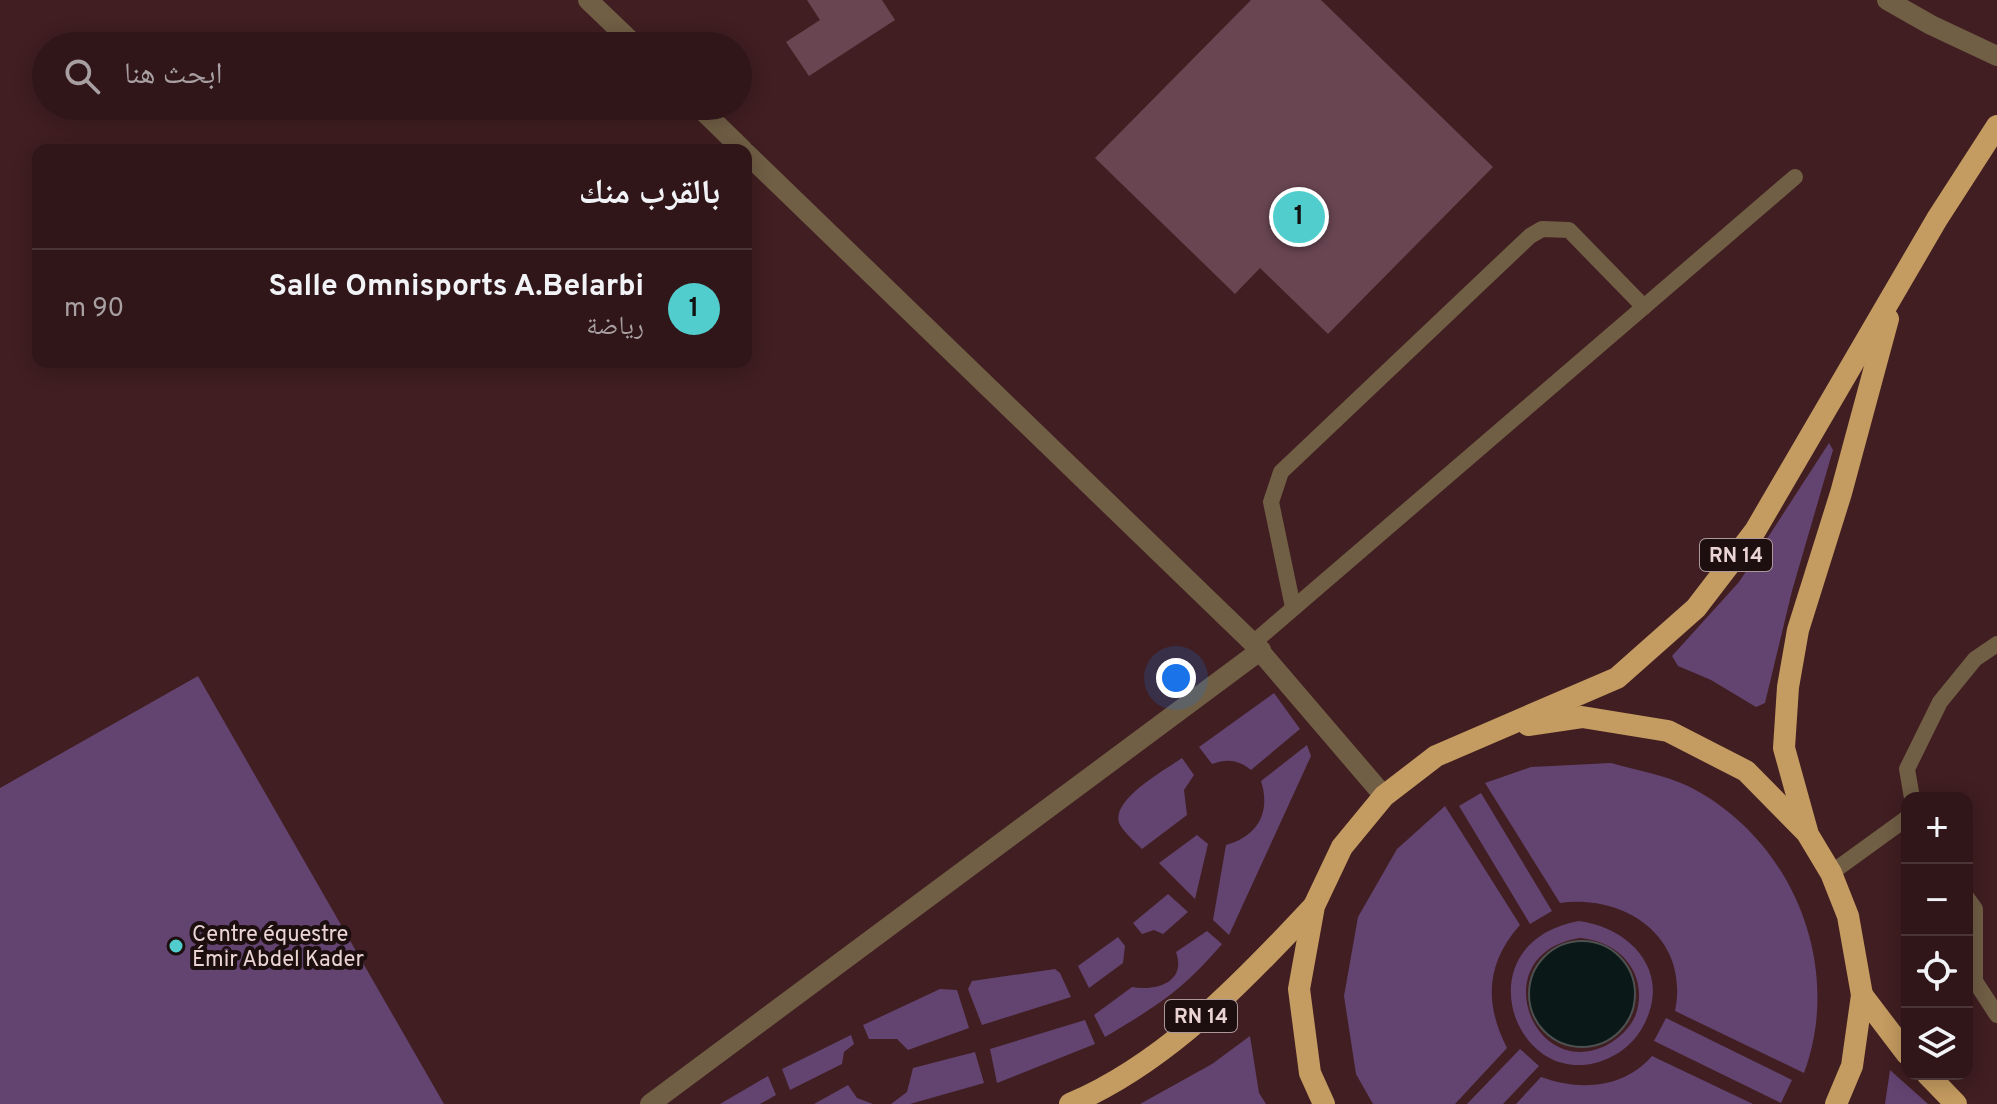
<!DOCTYPE html>
<html lang="ar">
<head>
<meta charset="utf-8">
<style>
	:root { --surface:#301619; --page:#3c2326; --text:#f1f3f6; --muted:#a89fa2; --line:#4b3538; --accent:#52cdcd }
	body { margin:0; font-family:Overpass,"Noto Naskh Arabic",sans-serif; background:var(--page); color:var(--text); direction:rtl }
	.controls { position:absolute; right:24px; bottom:24px; display:grid; overflow:hidden; border-radius:16px; box-shadow:0 4px 20px #0003 }
	.controls button { width:72px; height:72px; display:grid; place-items:center; padding:0; border:0; border-bottom:2px solid var(--line); background:var(--surface); color:var(--text); font:40px sans-serif }
	.you { position:absolute; left:1176px; top:678px; width:28px; height:28px; margin:-20px; border:6px solid #fff; border-radius:50%; background:#1a73e8; box-shadow:0 0 0 12px #1a73e833 }
	.badge { display:grid; place-items:center; width:52px; height:52px; border-radius:50%; background:var(--accent); color:#111; font-size:26px; font-weight:700 }
	.pin { position:absolute; translate:-50% -50%; border:4px solid #fff; box-shadow:0 2px 8px #0006 }
	.list { margin:0; padding:0; list-style:none }
	h2 { display:flex; justify-content:space-between; align-items:center; height:104px; margin:0; padding:0 32px; font-size:34px }
	h2 small { font-size:26px; font-weight:400; color:var(--muted) }
	.list li { display:grid; grid-template-columns:52px 1fr auto; gap:24px; align-items:center; box-sizing:border-box; height:120px; padding:0 32px; border-top:2px solid var(--line) }
	.list b { display:block; font-size:30px; white-space:nowrap }
	.list p { margin:0; font-size:26px; white-space:nowrap; color:var(--muted) }
	.list em { font-size:26px; font-style:normal; color:var(--muted) }
	.icon { flex:none; width:44px; height:44px; fill:none; stroke:currentColor; stroke-width:2; stroke-linecap:round; stroke-linejoin:round }
	.map { position:relative; flex:none; width:1997px; height:1104px; overflow:hidden; direction:ltr }
	.search { position:absolute; background:var(--surface); box-shadow:0 4px 20px #0003; left:32px; top:32px; width:720px; height:88px; display:flex; align-items:center; gap:20px; box-sizing:border-box; padding:0 28px; border-radius:44px; color:var(--muted); font-size:30px }
	.panel { position:absolute; background:var(--surface); box-shadow:0 4px 20px #0003; left:32px; top:144px; width:720px; height:224px; border-radius:16px; direction:rtl }
	.map>svg:first-child { display:block }
</style>
</head>
<body>
<div class="map">
<svg width="1997" height="1104" viewBox="0 0 1997 1104">
	<rect width="100%" height="100%" fill="#401e21"/>
	<g fill="#634370" fill-rule="evenodd">
		<path d="M1829,443L1833,450L1792,591L1765,703L1756,707L1711,680L1678,666L1672,656L1739,582Z"/>
		<path d="M198,676L444,1104H0V788Z"/>
		<path d="M1274,693L1300,729L1251,770C1238,760 1228,758 1212,764L1199,747Z"/>
		<path d="M1307,745L1311,756L1229,935L1213,920L1226,845C1258,836 1271,812 1261,781Z"/>
		<path d="M1182,758L1194,775L1184,790L1187,815L1142,849C1135,842 1125,833 1120,825C1108,801 1165,770 1182,758Z"/>
		<path d="M1611,763C1635,770 1665,775 1688,786C1792,838 1844,965 1804,1073L1675,1011C1690,938 1626,894 1560,903L1485,783L1531,767Z"/>
		<path d="M1481,793L1552,911L1530,924L1459,806Z"/>
		<path d="M1445,806L1520,925C1486,963 1484,1003 1507,1048L1455,1104H1373L1356,1074L1344,996L1358,917L1397,849Z"/>
		<path d="M1197,835L1208,844L1195,899L1159,863Z"/>
		<path d="M1168,894L1188,912L1163,934L1154,930L1142,934L1133,923Z"/>
		<path d="M1579,921C1625,927 1666,964 1649,1013C1642,1033 1629,1049 1609,1058C1517,1100 1458,943 1579,921ZM1580,938C1619,941 1649,973 1636,1014C1631,1027 1620,1038 1607,1045C1532,1083 1483,953 1580,938Z"/>
		<path d="M1207,931L1222,944C1183,990 1157,1006 1105,1037L1094,1015L1132,987C1155,991 1187,983 1176,952Z"/>
		<path d="M1118,937L1125,946L1123,963L1089,988L1078,966Z"/>
		<path d="M1055,969L1060,973L1071,997L982,1025L968,989L972,981Z"/>
		<path d="M940,989L957,990L969,1028L908,1050L897,1039H869L863,1025Z"/>
		<path d="M1666,1018L1792,1080L1781,1103L1654,1041Z"/>
		<path d="M1085,1020L1095,1044L997,1083L990,1049Z"/>
		<path d="M851,1035L854,1044L844,1052L842,1064L790,1090L782,1069Z"/>
		<path d="M1250,1036L1259,1093L1266,1104H1140L1212,1064Z"/>
		<path d="M1520,1049L1539,1066L1503,1104H1467Z"/>
		<path d="M975,1052L984,1083L910,1104H891L907,1092L913,1068Z"/>
		<path d="M1652,1056L1753,1104H1516L1541,1077C1580,1091 1623,1089 1652,1056Z"/>
		<path d="M1890,1070L1928,1104H1885Z"/>
		<path d="M768,1076L776,1095L760,1104H720Z"/>
		<path d="M848,1085L857,1098L873,1104H814Z"/>
	</g>
	<circle fill="#0a1818" stroke="#4d5050" stroke-width="2" cx="1582" cy="994" r="53"/>
	<g fill="#694552">
		<path d="M807,0H882L895,20L809,76L786,42L820,20Z"/>
		<path d="M1251,0H1321L1493,167L1328,334L1260,268L1235,294L1095,158Z"/>
	</g>
	<g fill="none" stroke-linecap="round" stroke-linejoin="round">
		<g stroke="#705e45" stroke-width="16">
			<path d="M1293,607L1271,502L1281,472L1530,236L1542,229L1569,230L1644,307"/>
			<path d="M1253,643L1795,177"/>
			<path d="M1912,798L1907,769L1940,702L1975,659L1997,644"/>
			<path d="M1831,873L1907,818"/>
			<path d="M1967,898L1975,909V981L1997,1015"/>
		</g>
		<g stroke="#705e45" stroke-width="20">
			<path d="M588,0L636,46"/>
			<path d="M1887,0L1931,25L1997,56"/>
			<path d="M698,106L743,150"/>
			<path d="M746,153L1253,643L1384,796"/>
			<path d="M650,1104L1261,650"/>
		</g>
		<g stroke="#c49b60" stroke-width="22">
			<path d="M1528,725L1582,717L1668,731L1746,771L1807,833L1831,873L1848,916L1862,995L1852,1066L1836,1104"/>
			<path d="M1807,831L1784,748L1788,687L1798,630L1841,493L1888,319"/>
			<path d="M1862,995L1907,1054"/>
			<path d="M1927,1074L1956,1104"/>
			<path d="M1070,1104C1165,1064 1244,981 1313,907"/>
			<path d="M1324,1104L1310,1073L1299,989L1314,906L1342,847L1384,796L1436,756L1617,678L1696,608L1755,531L1937,219L1997,126"/>
		</g>
	</g>
	<circle fill="#52cdcd" stroke="#1d0e0f" stroke-width="3" cx="176" cy="946" r="8"/>
	<g text-anchor="middle" stroke-width="8" stroke-linejoin="round" paint-order="stroke">
		<g fill="#1d0e0f" stroke="#ac9898" stroke-width="2">
			<rect x="1700" y="539" width="72" height="32" rx="6"/>
			<rect x="1165" y="1000" width="72" height="32" rx="6"/>
		</g>
		<g font-size="20" font-weight="bold" fill="#ead3d3">
			<text x="1736" y="562">RN 14</text>
			<text x="1201" y="1023">RN 14</text>
		</g>
		<g font-size="22" fill="#ead3d3" stroke="#1d0e0f" text-anchor="start">
			<text x="192" y="941">Centre équestre<tspan x="192" dy="25">Émir Abdel Kader</tspan></text>
		</g>
	</g>
</svg>
<div class="controls">
<button>+</button>
<button>−</button>
<button><svg class="icon" aria-label="locate" viewBox="0 0 24 24"><circle cx="12" cy="12" r="6"/><path d="M12 2v4M12 18v4M2 12h4M18 12h4"/></svg></button>
<button><svg class="icon" aria-label="layers" viewBox="0 0 24 24"><path d="M12 4l9 5-9 5-9-5zM3 14l9 5 9-5"/></svg></button>
</div>
<div class="you"></div>
<div class="pin badge" style="left:1299px;top:217px">1</div>
<div class="search"><svg class="icon" aria-label="search" viewBox="0 0 24 24"><circle cx="10" cy="10" r="6"/><path d="M15 15l6 6"/></svg>ابحث هنا</div>
<section class="panel">
<h2>بالقرب منك<small></small></h2>
<ul class="list">
<li><span class="badge">1</span><div><b>Salle Omnisports A.Belarbi</b><p>رياضة</p></div><em>90 m</em></li>
</ul>
</section>
</div>
</body>
</html>
